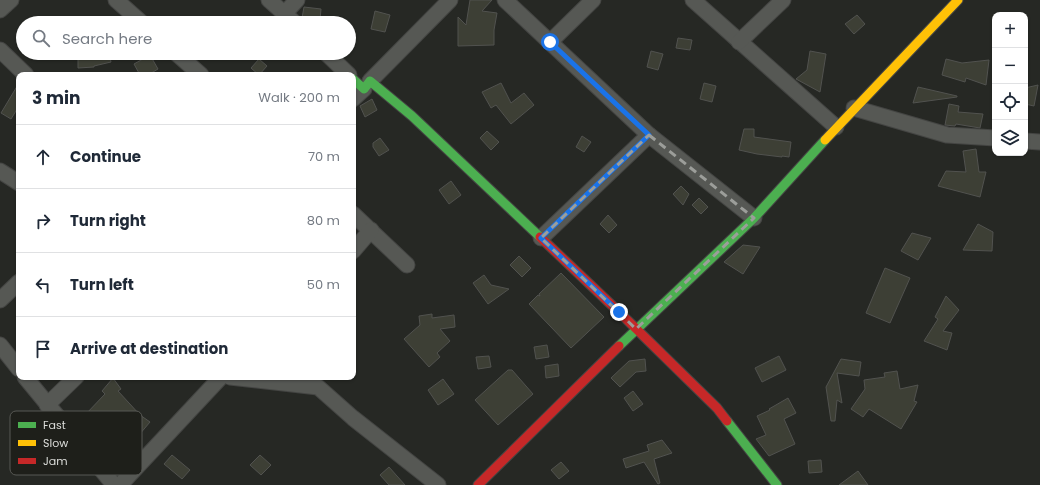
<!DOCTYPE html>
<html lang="en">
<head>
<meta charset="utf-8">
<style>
	:root { --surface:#fff; --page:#f2f2f3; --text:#1f2937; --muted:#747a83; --line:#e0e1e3 }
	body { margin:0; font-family:Poppins,sans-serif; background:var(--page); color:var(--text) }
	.controls { position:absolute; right:12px; top:12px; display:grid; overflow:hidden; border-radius:8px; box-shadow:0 1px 3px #0004 }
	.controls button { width:36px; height:36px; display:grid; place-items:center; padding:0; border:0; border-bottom:1px solid var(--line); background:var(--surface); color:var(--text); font:20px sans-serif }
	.stop { position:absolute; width:12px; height:12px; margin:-9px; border:3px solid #1a73e8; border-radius:50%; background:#fff }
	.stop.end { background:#1a73e8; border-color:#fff; box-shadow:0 1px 4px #0008 }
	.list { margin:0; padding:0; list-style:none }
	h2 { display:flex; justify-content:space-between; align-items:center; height:52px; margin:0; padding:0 16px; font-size:17px }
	h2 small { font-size:13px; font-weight:400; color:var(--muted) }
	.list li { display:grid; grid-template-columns:26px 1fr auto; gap:12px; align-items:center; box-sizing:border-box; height:64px; padding:0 16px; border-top:1px solid var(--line) }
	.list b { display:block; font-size:15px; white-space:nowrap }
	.list em { font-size:13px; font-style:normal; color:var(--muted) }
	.icon { flex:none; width:22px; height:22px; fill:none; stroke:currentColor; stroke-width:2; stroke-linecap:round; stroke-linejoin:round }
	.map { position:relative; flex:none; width:1040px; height:485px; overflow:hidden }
	.search { position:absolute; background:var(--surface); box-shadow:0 1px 3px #0004; left:16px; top:16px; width:340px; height:44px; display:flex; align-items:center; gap:10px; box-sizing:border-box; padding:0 14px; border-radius:22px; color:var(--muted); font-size:15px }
	.panel { position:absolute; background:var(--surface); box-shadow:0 1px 3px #0004; left:16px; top:72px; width:340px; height:308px; border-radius:8px }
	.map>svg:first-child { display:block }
</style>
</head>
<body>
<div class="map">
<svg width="1040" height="485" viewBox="0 0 1040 485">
	<rect width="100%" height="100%" fill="#262824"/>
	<g fill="#3d3f35" stroke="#51524f">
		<path d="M470,0H492L482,11L497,13L494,30V45L458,46V17L466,25Z"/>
		<path d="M304,7L321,9L320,20L302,18Z"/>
		<path d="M375,11L390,15L385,32L371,29Z"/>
		<path d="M857,15L865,24L854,34L845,24Z"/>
		<path d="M678,38L692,40L690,50L676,48Z"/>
		<path d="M651,51L663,54L658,70L647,67Z"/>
		<path d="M810,51L826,54L820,92L796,79L807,70Z"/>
		<path d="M78,53H109L111,62L94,66V67L78,68Z"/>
		<path d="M150,55L158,69L148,75H140L134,64Z"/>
		<path d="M259,59L267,66L259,75L251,68Z"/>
		<path d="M946,59L962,63L989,60L986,85L966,78L965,82L942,75Z"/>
		<path d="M19,83V106L11,119L1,113Z"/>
		<path d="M501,83L511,103L524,93L534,105L511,124L496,105L491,108L482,92Z"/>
		<path d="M704,83L716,86L712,102L700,99Z"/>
		<path d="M1038,85L1034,106L1025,104V88Z"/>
		<path d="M918,87L957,96V97L913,103Z"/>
		<path d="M372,99L377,110L365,117L360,106Z"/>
		<path d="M949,104L959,106L958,112L983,114L980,128L956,124L955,126L945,125Z"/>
		<path d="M744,129H754V137L791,142L789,157L782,156V157L757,154L739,150Z"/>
		<path d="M487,131L499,142L491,150L480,138Z"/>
		<path d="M582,136L591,142L584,152L576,147Z"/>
		<path d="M380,138L389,150L379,156L373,147V143Z"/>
		<path d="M976,149L979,172H986L980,197L938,186L946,171L966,172L963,151Z"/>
		<path d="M451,181L461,195L449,204L439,190Z"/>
		<path d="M681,186L689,194L683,205L673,194Z"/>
		<path d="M699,198L708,207L701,214L692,205Z"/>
		<path d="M608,215L617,225L609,233L600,224Z"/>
		<path d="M978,224L993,232L992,251L963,250Z"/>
		<path d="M912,233L931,238L918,260L901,251Z"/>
		<path d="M743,245L760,247L743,274L724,262Z"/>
		<path d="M519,256L531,268L522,277L510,265Z"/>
		<path d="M885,268L910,278L890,323L866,313Z"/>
		<path d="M561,273L604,317L571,348L529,304L538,295L540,296L539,294Z"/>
		<path d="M484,275L491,285L509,289L488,304L473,283Z"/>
		<path d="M946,296L959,310L943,331L952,333L947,350L924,341L938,319L935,317Z"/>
		<path d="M432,314V318L454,315L455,327L440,329L450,341L437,353L440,357L429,367L404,339L420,325L419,316Z"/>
		<path d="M547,345L549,357L536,359L534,347Z"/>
		<path d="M489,356L491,367L478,369L476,357Z"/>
		<path d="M779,356L786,370L762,382L755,368Z"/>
		<path d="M645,359L646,371L636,372L620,387L611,378L629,361Z"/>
		<path d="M841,359L861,362L859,376L837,373L842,403L837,400L835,421H831L826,387Z"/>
		<path d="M558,364L559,376L546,378L545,366Z"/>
		<path d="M508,370H512L533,394L498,425L475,400Z"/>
		<path d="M897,371L900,389L918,385L914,401L917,402L901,429L869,409L863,417L851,409L865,389L864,380L885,377L884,373Z"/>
		<path d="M113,378L121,389L118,391L140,415L150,422L139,435L126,424L123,427L115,418L101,431L85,415L105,394L102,391Z"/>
		<path d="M443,379L454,394L438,405L428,390Z"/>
		<path d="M633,391L643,404L633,411L624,398Z"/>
		<path d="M788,398L796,413L784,419L795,444L769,456L756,439L766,435L757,416L770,410L769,409Z"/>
		<path d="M662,440L672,453L654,459L660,483L658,484L644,462L626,468L623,459L649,451L647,445Z"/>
		<path d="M172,455L190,470L182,479L164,464Z"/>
		<path d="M260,455L271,465L261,475L250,465Z"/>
		<path d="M821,460L822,472L809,473L808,461Z"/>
		<path d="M561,462L569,471L559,479L551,470Z"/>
		<path d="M389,467L405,485H389L380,475Z"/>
		<path d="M858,471L868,485H839Z"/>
	</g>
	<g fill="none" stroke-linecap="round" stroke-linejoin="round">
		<defs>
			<g id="street">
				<path d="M116,0L142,23"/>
				<path d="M269,0L295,23"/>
				<path d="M505,0L649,135L541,238"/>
				<path d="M693,0L836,127"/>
				<path d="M0,10L11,0"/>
				<path d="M285,13L297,0"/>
				<path d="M550,42L593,0"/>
				<path d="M739,42L783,0"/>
				<path d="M0,50L26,75"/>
				<path d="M176,53L201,75"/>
				<path d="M326,53L349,75"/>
				<path d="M370,81L450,0"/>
				<path d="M353,99L364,89"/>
				<path d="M854,108L947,135L995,138"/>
				<path d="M649,135L754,218"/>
				<path d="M1025,141L1040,142"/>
				<path d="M0,171L19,183"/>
				<path d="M353,214L407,265"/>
				<path d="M353,251L371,230"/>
				<path d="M0,300L19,282"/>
				<path d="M0,345L19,369"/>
				<path d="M25,377L114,485"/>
				<path d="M230,377L318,387L353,418L438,485"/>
				<path d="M47,405L76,377"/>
				<path d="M120,485L221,377"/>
			</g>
			<g id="fast">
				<path d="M353,79L364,89L370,81L412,116L540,237"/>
				<path d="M619,346L754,218L825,140"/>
				<path d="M727,421L777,485"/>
			</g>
			<path id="slow" d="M825,140L958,0"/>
			<g id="jam">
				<path d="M540,237L619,312L717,408L727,421"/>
				<path d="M478,485L619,346"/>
			</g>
		</defs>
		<use href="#street" stroke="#444543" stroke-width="17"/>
		<use href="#fast" stroke="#444543" stroke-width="11"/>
		<use href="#slow" stroke="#444543" stroke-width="11"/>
		<use href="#jam" stroke="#444543" stroke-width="11"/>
		<use href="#street" stroke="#565854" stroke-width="15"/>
		<use href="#fast" stroke="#4caf50" stroke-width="9"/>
		<use href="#slow" stroke="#ffc107" stroke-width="9"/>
		<use href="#jam" stroke="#c62828" stroke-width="9"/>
	</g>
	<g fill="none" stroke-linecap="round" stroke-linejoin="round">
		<path stroke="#1a73e8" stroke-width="5" d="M550,42L649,135L541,238L619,312"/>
	</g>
	<path fill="none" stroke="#9c9e9a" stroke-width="3" stroke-dasharray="8 5" stroke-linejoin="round" d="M649,135L754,218L636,329L541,238Z"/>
	<rect x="10" y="411" width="132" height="64" rx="6" fill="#1e1f1a" stroke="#575854" stroke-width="1"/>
	<rect x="18" y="422" width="18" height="6" fill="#4caf50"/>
	<rect x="18" y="440" width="18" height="6" fill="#ffc107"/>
	<rect x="18" y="458" width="18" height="6" fill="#c62828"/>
	<g font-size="11" fill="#dcddda">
		<text x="43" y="429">Fast</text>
		<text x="43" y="447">Slow</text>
		<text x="43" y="465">Jam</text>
	</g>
</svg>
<div class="controls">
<button>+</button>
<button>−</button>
<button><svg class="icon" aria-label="locate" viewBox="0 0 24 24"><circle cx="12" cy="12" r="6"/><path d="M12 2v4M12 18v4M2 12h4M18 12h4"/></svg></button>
<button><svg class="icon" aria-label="layers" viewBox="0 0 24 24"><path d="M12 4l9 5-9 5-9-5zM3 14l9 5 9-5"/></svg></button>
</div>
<div class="stop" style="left:550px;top:42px"></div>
<div class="stop end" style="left:619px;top:312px"></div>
<div class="search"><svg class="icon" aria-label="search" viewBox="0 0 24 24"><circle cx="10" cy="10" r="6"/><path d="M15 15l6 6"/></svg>Search here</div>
<section class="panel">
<h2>3 min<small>Walk · 200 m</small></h2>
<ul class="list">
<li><svg class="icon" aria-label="ahead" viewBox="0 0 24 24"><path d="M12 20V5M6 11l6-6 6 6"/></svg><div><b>Continue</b></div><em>70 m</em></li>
<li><svg class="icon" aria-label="right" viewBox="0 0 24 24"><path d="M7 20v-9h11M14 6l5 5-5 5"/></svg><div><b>Turn right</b></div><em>80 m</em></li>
<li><svg class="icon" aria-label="left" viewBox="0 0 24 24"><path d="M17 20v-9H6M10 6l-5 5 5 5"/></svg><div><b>Turn left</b></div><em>50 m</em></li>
<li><svg class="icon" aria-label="arrive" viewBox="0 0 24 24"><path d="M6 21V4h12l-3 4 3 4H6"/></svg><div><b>Arrive at destination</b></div></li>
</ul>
</section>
</div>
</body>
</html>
